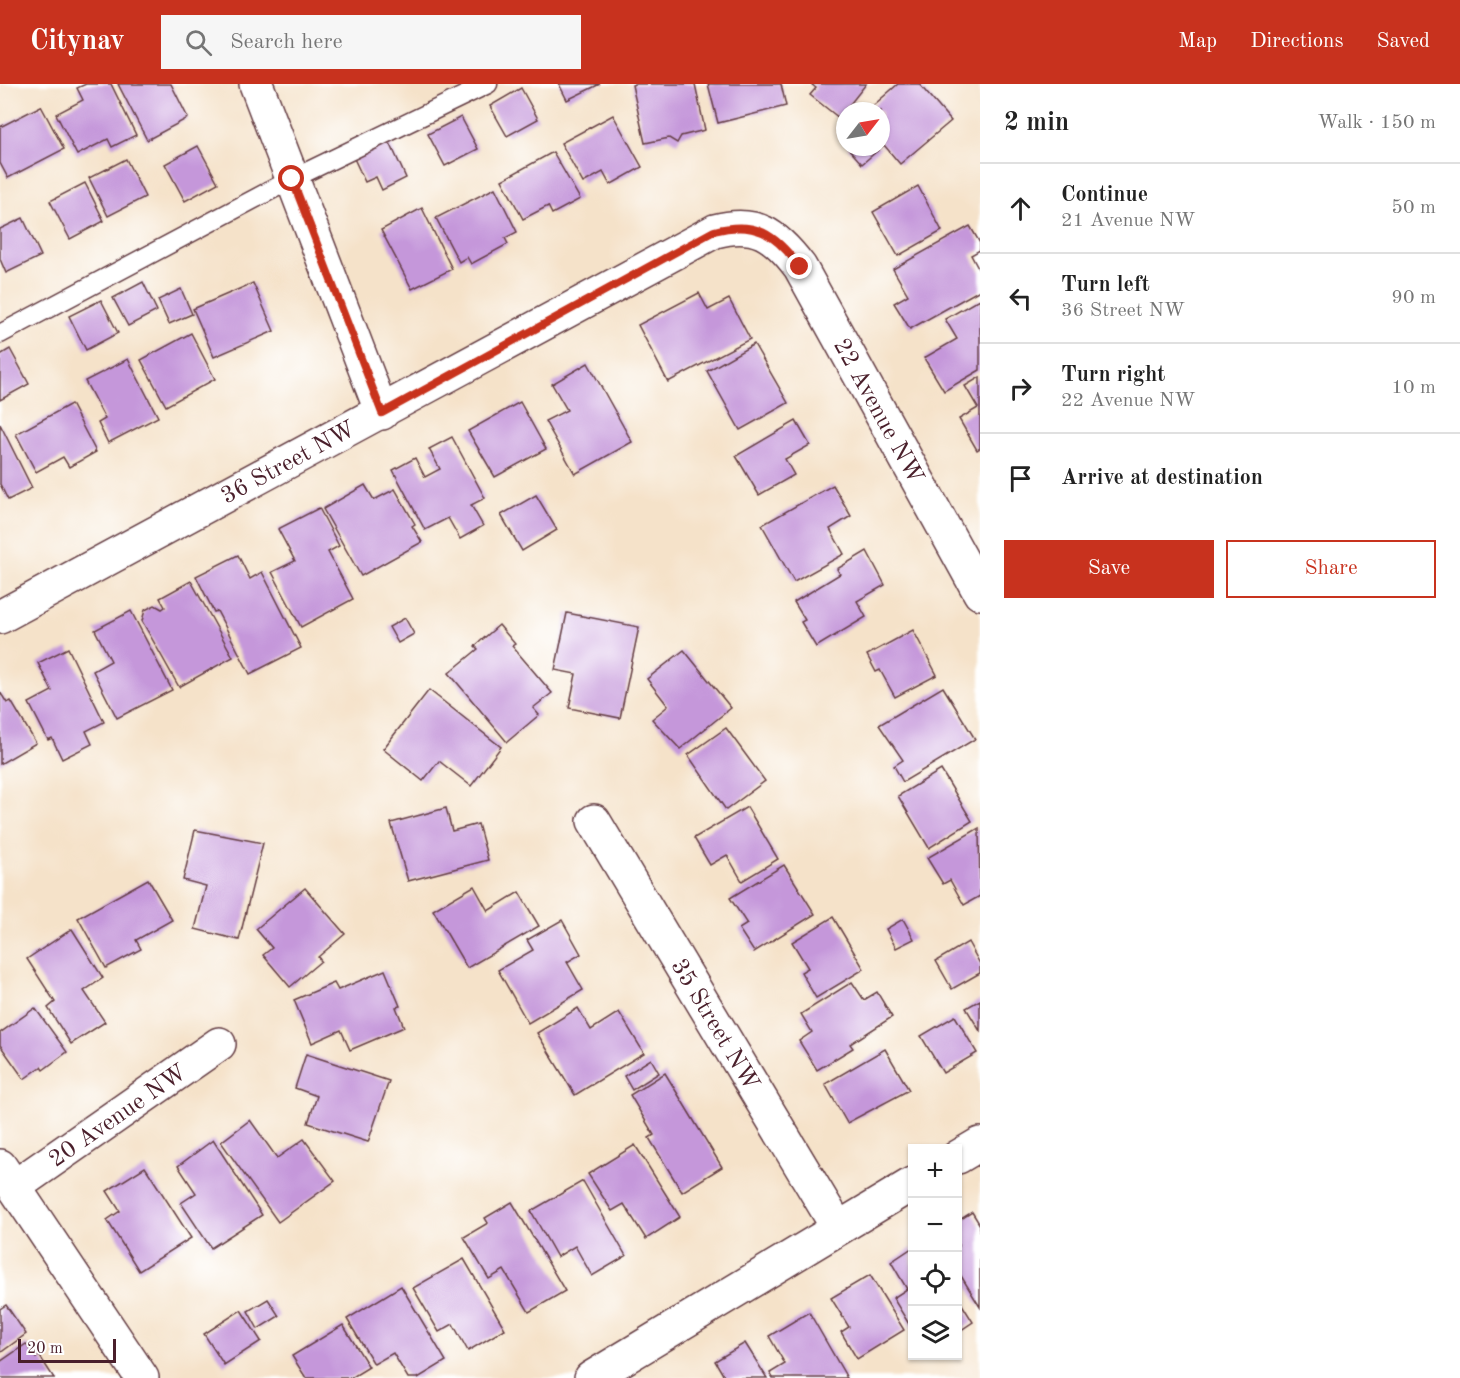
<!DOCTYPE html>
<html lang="en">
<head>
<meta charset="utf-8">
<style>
	:root { --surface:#fff; --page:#f6f6f6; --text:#222; --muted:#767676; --line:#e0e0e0; --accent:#c8321e }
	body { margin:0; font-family:"Old Standard TT",serif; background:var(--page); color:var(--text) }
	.controls { position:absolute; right:18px; bottom:18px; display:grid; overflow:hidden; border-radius:0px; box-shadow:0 2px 4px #0004 }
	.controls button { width:54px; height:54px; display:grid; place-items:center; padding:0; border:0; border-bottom:2px solid var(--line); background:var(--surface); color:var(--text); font:30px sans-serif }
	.compass { position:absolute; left:836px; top:18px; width:54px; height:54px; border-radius:50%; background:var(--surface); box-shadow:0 2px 4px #0004; rotate:59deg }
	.scale { position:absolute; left:18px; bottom:15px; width:98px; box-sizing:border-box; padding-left:6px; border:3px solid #4a1f2b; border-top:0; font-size:16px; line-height:21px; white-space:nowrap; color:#4a1f2b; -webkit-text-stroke:4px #fff; paint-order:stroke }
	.stop { position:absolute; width:18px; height:18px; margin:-14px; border:4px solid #c8321e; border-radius:50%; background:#fff }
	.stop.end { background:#c8321e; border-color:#fff; box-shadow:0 2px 6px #0008 }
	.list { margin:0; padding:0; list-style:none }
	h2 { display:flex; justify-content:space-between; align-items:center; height:78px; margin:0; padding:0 24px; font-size:26px }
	h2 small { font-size:20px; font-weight:400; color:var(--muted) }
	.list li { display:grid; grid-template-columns:39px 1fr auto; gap:18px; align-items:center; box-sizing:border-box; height:90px; padding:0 24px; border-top:2px solid var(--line) }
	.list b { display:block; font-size:22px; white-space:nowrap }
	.list p { margin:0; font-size:20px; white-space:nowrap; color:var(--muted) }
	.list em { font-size:20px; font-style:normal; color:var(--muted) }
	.actions { display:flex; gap:12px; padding:18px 24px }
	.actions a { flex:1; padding:14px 0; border:2px solid var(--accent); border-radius:0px; text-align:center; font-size:21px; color:var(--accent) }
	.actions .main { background:var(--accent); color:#fff }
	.icon { flex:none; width:33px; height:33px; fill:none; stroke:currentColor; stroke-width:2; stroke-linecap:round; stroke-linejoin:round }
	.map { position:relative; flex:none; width:980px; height:1294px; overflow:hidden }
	header { display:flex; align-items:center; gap:36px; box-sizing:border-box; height:84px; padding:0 30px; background:var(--accent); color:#fff }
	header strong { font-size:28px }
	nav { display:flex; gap:33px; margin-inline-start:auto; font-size:21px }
	.search { width:420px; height:54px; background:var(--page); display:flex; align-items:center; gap:15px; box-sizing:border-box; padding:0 21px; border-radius:0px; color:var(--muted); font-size:22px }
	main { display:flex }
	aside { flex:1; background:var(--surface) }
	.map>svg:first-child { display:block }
</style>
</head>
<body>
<header>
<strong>Citynav</strong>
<div class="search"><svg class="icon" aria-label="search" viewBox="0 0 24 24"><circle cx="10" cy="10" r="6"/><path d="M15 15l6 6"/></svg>Search here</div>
<nav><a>Map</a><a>Directions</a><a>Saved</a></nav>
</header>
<main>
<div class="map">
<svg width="980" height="1294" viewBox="0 0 980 1294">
	<rect width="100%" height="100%" fill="#fff"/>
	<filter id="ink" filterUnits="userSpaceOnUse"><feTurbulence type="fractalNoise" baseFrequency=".0167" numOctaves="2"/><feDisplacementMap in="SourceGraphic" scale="12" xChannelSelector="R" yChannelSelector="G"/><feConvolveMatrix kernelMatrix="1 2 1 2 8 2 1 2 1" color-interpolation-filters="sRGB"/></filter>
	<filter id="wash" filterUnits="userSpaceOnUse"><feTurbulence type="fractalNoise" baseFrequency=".008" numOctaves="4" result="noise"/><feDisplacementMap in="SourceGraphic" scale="24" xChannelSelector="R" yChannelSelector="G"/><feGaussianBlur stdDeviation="1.35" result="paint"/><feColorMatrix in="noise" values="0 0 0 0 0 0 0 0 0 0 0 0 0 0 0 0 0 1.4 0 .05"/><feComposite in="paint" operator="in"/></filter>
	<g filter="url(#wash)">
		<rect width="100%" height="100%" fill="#f5e2c9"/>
		<g id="blocks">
			<g fill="#c597da">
				<path d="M86,0H111L136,51L112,63L108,55L77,71L56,30L83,16L77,4Z"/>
				<path d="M118,0H171L188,34L147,56Z"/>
				<path d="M559,0H600L567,16Z"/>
				<path d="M635,0H695L705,46L681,52L677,59L669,54L645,59L632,1Z"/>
				<path d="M708,0H781L786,22L718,39Z"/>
				<path d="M811,0H866L839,34L810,11L816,4Z"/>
				<path d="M898,0H919L951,37L900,80L884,61L862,80L847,63H881V27H867Z"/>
				<path d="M521,4L538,35L507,52L490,22Z"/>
				<path d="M41,22L64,65L8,94L0,79V43Z"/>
				<path d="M613,31L642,83L610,101L603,88L583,99L561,59Z"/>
				<path d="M461,33L478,65L445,82L428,50Z"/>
				<path d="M387,52L406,94L382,106L376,93L365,98L351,68Z"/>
				<path d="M198,62L218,99L185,117L165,80Z"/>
				<path d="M553,68L580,115L552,130L548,122L523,135L502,96Z"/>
				<path d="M126,75L145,113L108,132L89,94Z"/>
				<path d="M85,99L104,137L70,155L50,117Z"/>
				<path d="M918,102L942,147L898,172L873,128Z"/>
				<path d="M495,104L517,148L505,154L508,160L471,180L467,173L459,178L436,134Z"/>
				<path d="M422,124L452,185L412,205L381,146Z"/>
				<path d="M23,134L41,172L6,189L0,175V145Z"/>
				<path d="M970,142L980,159V166L971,171L980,188V206L910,245L894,219L908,211L893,185Z"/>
				<path d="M143,198L157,227L128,242L113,214Z"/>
				<path d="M253,199L274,247L214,273L193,225Z"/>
				<path d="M181,205L192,230L169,240L158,216Z"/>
				<path d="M699,209L708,226L729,215L750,255L668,298L638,241Z"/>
				<path d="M980,215V286L944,307L924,274L957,255L945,235Z"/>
				<path d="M101,216L118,249L86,266L69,232Z"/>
				<path d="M191,249L215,295L166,322L141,276Z"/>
				<path d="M754,260L788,319L740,346L707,287Z"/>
				<path d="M10,265L29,300L0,316V271Z"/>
				<path d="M128,275L158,333L108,359L98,339L105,335L85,297Z"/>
				<path d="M588,279L632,358L575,390L545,337L567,326L552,300Z"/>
				<path d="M980,293V364L977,366L959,335L978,324L965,302Z"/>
				<path d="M520,318L546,365L495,393L468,347Z"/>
				<path d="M71,320L96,368L69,383L63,373L36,388L16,350Z"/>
				<path d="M796,337L810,361L785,375L794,391L759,411L736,372Z"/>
				<path d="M0,340L32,404L8,416L0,400Z"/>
				<path d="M452,353L485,414L471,421L483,442L460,455L448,434L425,446L393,386L415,374L425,393L440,385L429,365Z"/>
				<path d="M365,401L374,416L395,405L415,440L412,442L422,458L361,492L323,425Z"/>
				<path d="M833,401L851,432L830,445L844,470L794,498L762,441Z"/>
				<path d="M536,411L557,446L522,467L501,431Z"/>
				<path d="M319,424L339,462L328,468L353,515L301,543L272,488L295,477L278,445Z"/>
				<path d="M867,467L885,501L857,517L866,533L816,563L801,538L805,536L794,518L840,490L837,485Z"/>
				<path d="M238,471L250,495L262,488L301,564L250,590L217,527L214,528L196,492Z"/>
				<path d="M191,497L233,573L179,603L142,537L145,526L155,521L162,525L165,523L160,514Z"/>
				<path d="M131,527L172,606L117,634L93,587L111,577L95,546Z"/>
				<path d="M567,529L639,543L620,634L569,624L576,590L555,586Z"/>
				<path d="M405,534L414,550L398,559L389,543Z"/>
				<path d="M499,541L515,560L512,562L552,609L533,624L539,631L507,658L449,589L478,565L475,562Z"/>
				<path d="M913,546L937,591L895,613L880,586L876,588L867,571Z"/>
				<path d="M68,564L104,638L86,647L92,660L62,675L52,654L48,656L29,619L52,607L38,579Z"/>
				<path d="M684,566L731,624L680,665L652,635L668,622L647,595Z"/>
				<path d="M943,603L975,655L903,698L894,682L903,676L879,641Z"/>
				<path d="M429,606L501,663L471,702L439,677L423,697L383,665Z"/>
				<path d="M0,608L7,619L11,617L36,659L0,680Z"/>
				<path d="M726,644L765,697L726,726L688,671Z"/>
				<path d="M941,686L972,737L929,764L898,712Z"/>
				<path d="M747,723L778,775L742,797L727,771L710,781L694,754Z"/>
				<path d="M446,724L452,747L478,740L488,776L408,797L391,739Z"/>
				<path d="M979,744L980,812L964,821L950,796L943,800L927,774Z"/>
				<path d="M195,746L263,759L239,856L195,845L206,802L183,796Z"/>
				<path d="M784,781L815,830L754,868L739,845L747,840L730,814Z"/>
				<path d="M148,795L172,836L136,856L141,865L106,884L78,834Z"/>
				<path d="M474,802L488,827L519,808L539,842L467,884L433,826Z"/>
				<path d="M305,804L345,850L318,873L321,877L290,903L263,871L272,864L256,845Z"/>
				<path d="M833,833L864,885L816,914L801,888L808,884L792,858Z"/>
				<path d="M903,835L914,855L896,864L886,845Z"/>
				<path d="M562,836L581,870L567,878L583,906L528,939L498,886L533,866L527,856Z"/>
				<path d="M72,845L103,894L84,907L105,938L71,960L48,924L55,918L27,875Z"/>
				<path d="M968,858L980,880V889L952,905L936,877Z"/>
				<path d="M385,886L400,922L396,923L404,943L350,966L341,946L312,959L294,916L334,899L338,906Z"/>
				<path d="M852,898L864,916L877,908L892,933L850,960L853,964L817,986L799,957L812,948L801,930Z"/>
				<path d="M980,916V947L966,924Z"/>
				<path d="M35,924L67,968L43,986L41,983L24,995L0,961V949Z"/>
				<path d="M578,924L591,946L619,928L644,969L575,1011L537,949Z"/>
				<path d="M955,932L977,969L943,989L921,952Z"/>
				<path d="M885,965L909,1006L847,1039L825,1000Z"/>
				<path d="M306,970L389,997L368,1058L308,1039L317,1012L295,1004Z"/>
				<path d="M651,975L659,989L632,1006L624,992Z"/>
				<path d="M665,989L722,1083L682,1108L649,1054L654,1051L630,1011Z"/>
				<path d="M250,1036L277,1074L304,1055L335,1097L278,1138L221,1058Z"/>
				<path d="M213,1056L262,1131L211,1164L181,1119L196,1109L178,1082Z"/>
				<path d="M635,1061L680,1133L646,1155L624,1120L612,1127L588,1090Z"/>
				<path d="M145,1083L191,1154L139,1187L107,1136L120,1127L107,1107Z"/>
				<path d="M583,1097L626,1172L592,1192L575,1162L557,1173L531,1127Z"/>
				<path d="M512,1118L565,1207L529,1228L504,1186L489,1195L464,1153L488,1139L485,1134Z"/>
				<path d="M972,1128L980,1141V1223L958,1187V1137Z"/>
				<path d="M912,1164V1245L893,1214L907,1205L891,1178Z"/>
				<path d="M464,1175L505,1245L468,1267L453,1240L439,1248L413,1204Z"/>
				<path d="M870,1191L904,1246L857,1275L841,1248L849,1243L831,1214Z"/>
				<path d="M401,1202L446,1277L418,1294H408L393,1269L374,1280L347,1235Z"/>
				<path d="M958,1214L973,1238L958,1248Z"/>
				<path d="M268,1215L279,1232L258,1245L248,1227Z"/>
				<path d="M6,1221L26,1250L0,1269V1225Z"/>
				<path d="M241,1226L261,1257L224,1281L204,1250Z"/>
				<path d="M809,1228L847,1294H773L770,1289L785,1280L769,1252Z"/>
				<path d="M343,1241L369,1283L351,1294H306L292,1272Z"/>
				<path d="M745,1259L767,1294H725L715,1277Z"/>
				<path d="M26,1260L36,1274L39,1271L54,1294H0V1278Z"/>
			</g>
		</g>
	</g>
	<g filter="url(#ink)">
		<use href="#blocks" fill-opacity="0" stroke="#643c43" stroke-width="1.5"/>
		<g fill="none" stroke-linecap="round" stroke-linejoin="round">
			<defs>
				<path id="service" d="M0,250L292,95L488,0"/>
				<g id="minor">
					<path d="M256,0L382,329"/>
					<path id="s1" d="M0,533L715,147C756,136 775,150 800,183L980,509"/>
					<path id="s2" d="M594,737L838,1144"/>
					<path d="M958,1073L980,1060"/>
					<path d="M0,1082L142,1294"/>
					<path id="s3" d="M14,1103L219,960"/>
					<path d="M591,1294L912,1100"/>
				</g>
			</defs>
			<use href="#service" stroke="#643c43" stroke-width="21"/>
			<use href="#minor" stroke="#643c43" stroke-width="36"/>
			<use href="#service" stroke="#fff" stroke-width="18"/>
			<use href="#minor" stroke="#fff" stroke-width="33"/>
		</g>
	</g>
	<g fill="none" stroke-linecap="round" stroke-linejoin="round" filter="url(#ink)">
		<path stroke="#c8321e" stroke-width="8" d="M292,95L382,329L714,147C756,136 775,150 800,183"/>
	</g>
	<g text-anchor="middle" stroke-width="4.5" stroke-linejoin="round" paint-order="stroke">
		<g font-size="24" fill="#4a1f2b" stroke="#fff">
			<text dy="8" stroke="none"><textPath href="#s1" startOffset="1077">22 Avenue NW</textPath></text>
			<text dy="8" stroke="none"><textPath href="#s1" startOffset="327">36 Street NW</textPath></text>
			<text dy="8" stroke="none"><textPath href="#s2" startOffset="237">35 Street NW</textPath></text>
			<text dy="8" stroke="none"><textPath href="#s3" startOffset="126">20 Avenue NW</textPath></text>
		</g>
	</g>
</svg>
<div class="controls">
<button>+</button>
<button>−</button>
<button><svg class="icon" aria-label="locate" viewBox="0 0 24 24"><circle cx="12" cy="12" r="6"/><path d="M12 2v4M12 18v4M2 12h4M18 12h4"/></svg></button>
<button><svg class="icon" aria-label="layers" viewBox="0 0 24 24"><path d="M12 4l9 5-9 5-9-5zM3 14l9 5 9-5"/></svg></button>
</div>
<svg class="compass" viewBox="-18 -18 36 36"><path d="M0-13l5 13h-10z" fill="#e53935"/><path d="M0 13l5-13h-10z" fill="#767676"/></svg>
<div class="scale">20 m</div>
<div class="stop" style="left:292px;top:95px"></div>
<div class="stop end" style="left:800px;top:183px"></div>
</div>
<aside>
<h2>2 min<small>Walk · 150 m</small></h2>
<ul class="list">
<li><svg class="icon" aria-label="ahead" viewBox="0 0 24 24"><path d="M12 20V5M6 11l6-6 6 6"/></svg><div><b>Continue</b><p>21 Avenue NW</p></div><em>50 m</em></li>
<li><svg class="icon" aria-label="left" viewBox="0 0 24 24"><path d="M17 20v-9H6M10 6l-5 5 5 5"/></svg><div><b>Turn left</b><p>36 Street NW</p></div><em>90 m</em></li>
<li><svg class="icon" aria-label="right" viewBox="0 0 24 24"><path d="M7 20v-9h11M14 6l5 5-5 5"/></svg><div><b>Turn right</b><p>22 Avenue NW</p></div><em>10 m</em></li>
<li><svg class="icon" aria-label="arrive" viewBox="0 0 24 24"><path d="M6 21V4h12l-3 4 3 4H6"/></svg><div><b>Arrive at destination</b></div></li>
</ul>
<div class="actions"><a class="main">Save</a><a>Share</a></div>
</aside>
</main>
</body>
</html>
